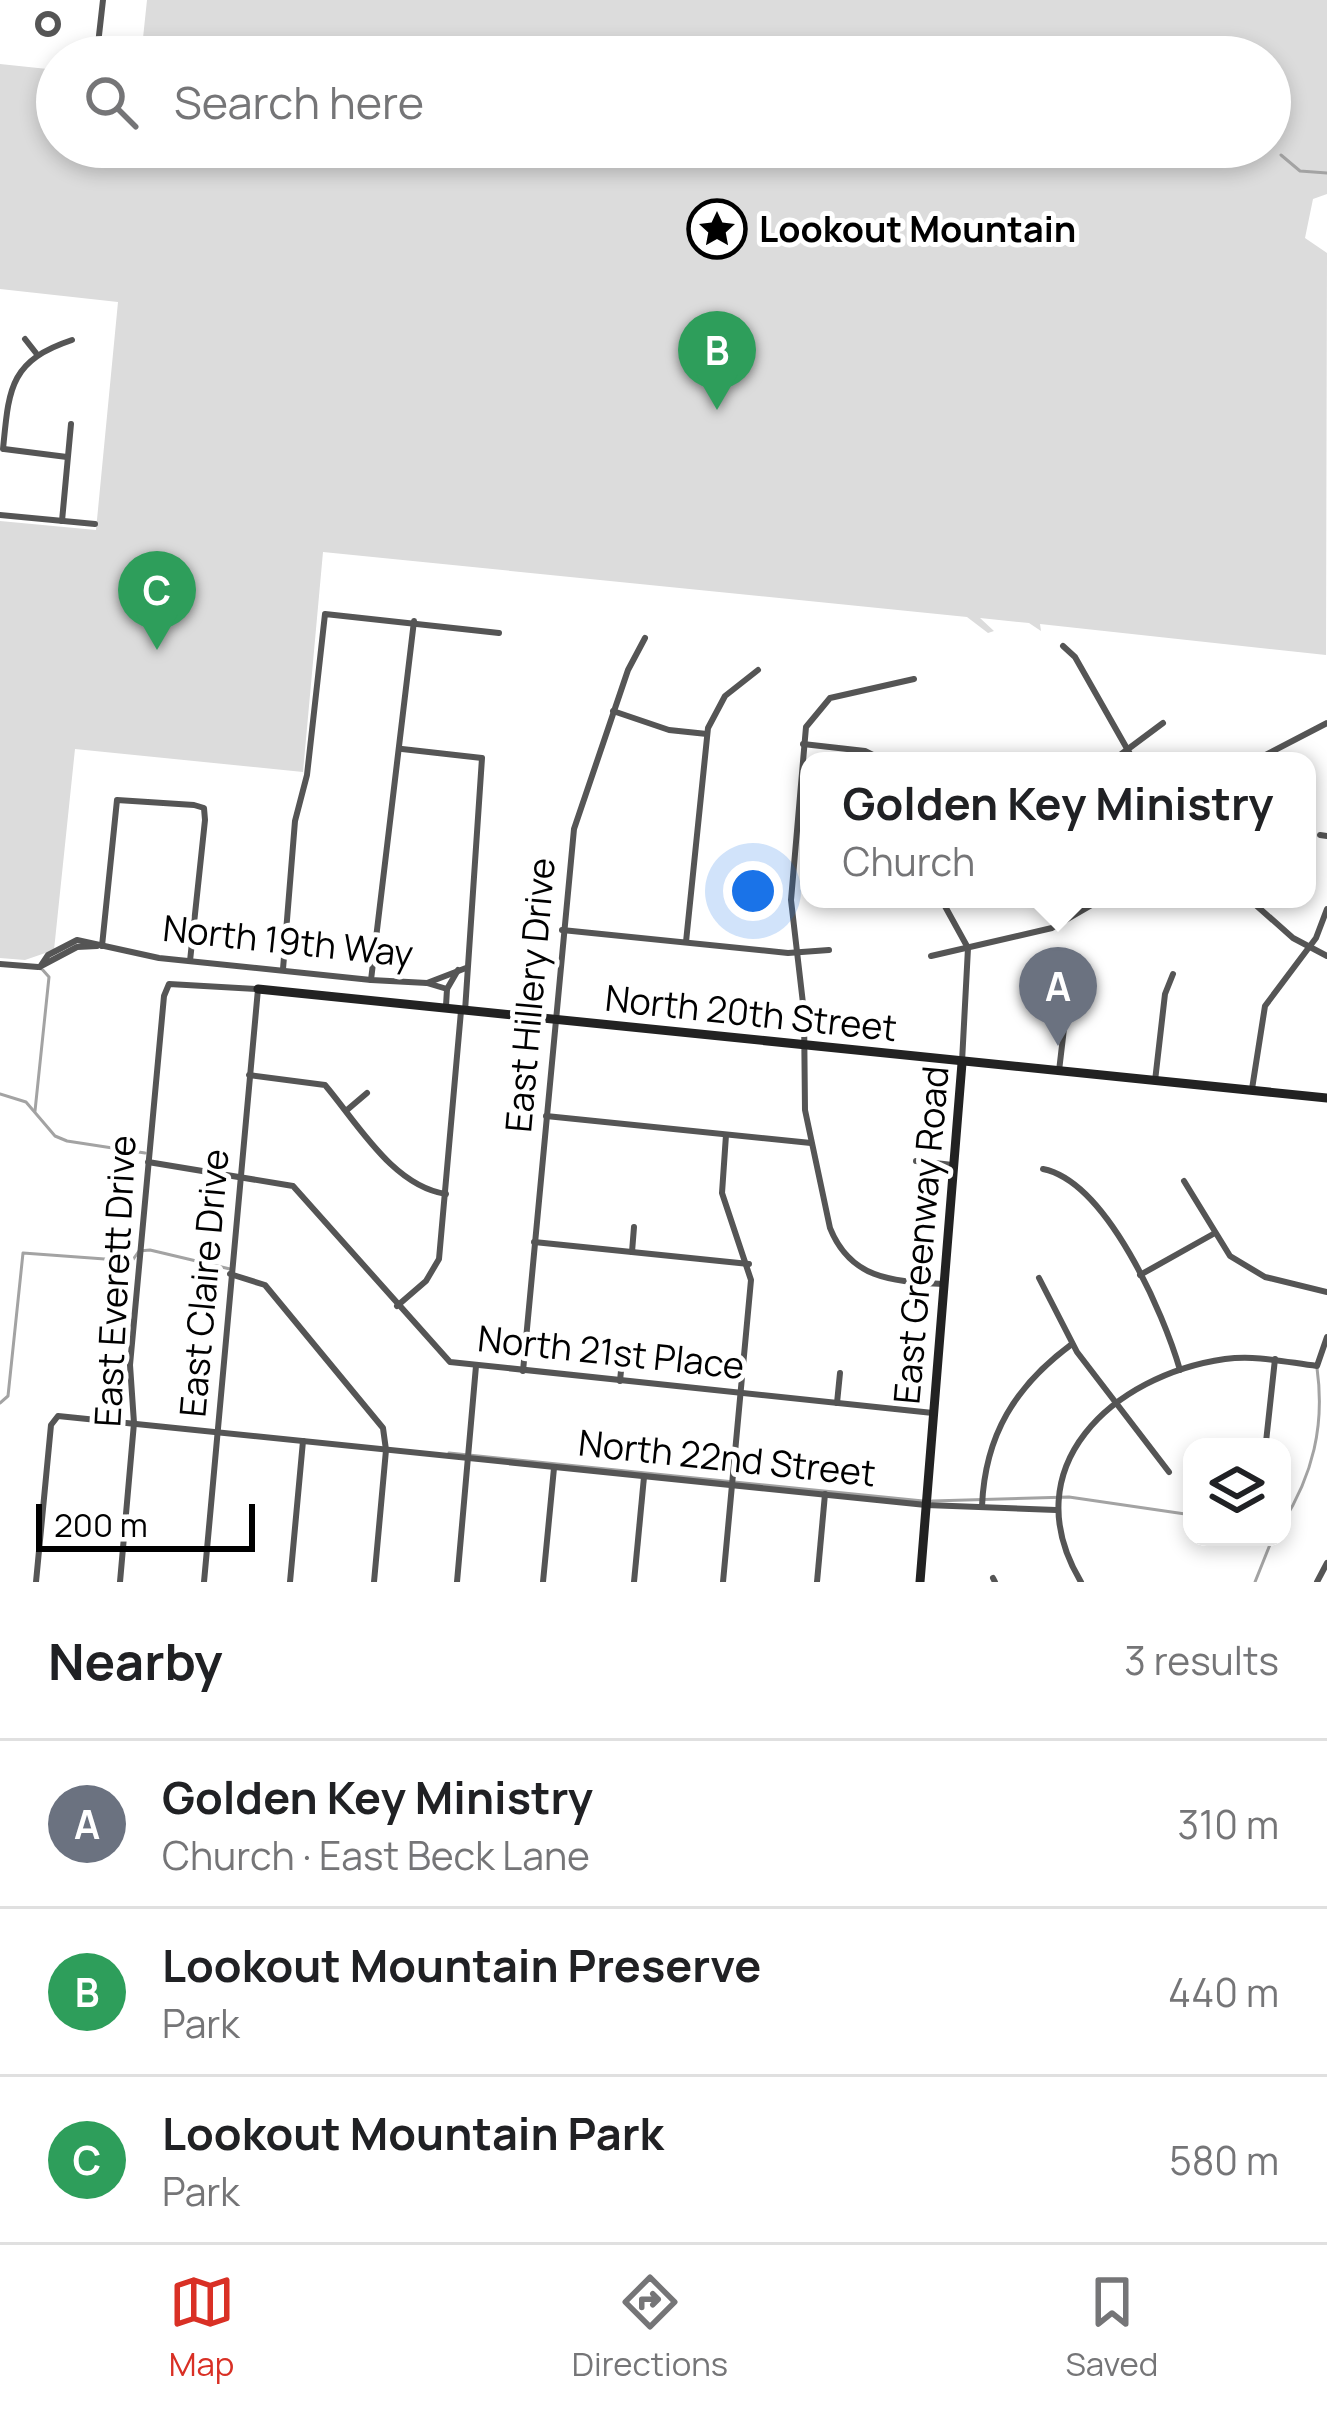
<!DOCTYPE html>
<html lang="en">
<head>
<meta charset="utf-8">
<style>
	:root { --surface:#fff; --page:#f6f6f6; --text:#202124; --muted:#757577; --line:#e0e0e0; --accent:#d93025 }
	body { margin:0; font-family:Manrope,sans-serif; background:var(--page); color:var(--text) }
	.controls { position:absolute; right:36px; bottom:36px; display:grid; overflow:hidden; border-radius:24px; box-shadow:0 6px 18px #0003 }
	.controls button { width:108px; height:108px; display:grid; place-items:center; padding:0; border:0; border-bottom:3px solid var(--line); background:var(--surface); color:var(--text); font:60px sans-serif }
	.scale { position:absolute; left:36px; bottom:30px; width:219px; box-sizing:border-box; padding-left:12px; border:6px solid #000; border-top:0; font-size:33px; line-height:42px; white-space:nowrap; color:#000; -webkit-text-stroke:9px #fff; paint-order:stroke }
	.you { position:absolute; left:753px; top:891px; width:42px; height:42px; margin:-30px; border:9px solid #fff; border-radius:50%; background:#1a73e8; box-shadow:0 0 0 18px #1a73e833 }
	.badge { display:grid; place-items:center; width:78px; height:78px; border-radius:50%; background:var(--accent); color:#fff; font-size:39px; font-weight:700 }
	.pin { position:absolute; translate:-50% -99px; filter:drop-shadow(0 3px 6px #0008) }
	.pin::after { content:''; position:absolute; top:63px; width:42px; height:36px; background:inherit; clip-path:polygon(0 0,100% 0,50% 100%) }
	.popup { position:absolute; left:800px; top:752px; width:516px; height:156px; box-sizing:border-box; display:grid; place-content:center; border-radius:24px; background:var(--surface); filter:drop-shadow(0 3px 9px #0005); font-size:39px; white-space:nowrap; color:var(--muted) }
	.popup b { font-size:45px; color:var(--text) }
	.popup::after { content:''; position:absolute; left:50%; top:100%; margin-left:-24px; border:24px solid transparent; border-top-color:var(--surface) }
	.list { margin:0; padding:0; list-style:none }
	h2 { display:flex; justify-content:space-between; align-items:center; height:156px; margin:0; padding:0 48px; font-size:51px }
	h2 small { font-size:39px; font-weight:400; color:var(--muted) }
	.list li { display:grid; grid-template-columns:78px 1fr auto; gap:36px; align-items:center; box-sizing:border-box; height:168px; padding:0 48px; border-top:3px solid var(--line) }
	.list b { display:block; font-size:45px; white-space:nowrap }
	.list p { margin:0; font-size:39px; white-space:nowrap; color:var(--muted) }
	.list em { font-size:39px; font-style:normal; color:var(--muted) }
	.icon { flex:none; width:66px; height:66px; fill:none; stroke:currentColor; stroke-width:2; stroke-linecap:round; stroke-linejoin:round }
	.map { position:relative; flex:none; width:1327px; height:1582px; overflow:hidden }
	.search { position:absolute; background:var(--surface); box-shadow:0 6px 18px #0003; left:36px; right:36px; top:36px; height:132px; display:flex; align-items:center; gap:30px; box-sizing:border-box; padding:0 42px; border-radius:66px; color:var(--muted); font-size:45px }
	.sheet { height:660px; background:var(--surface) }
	nav { display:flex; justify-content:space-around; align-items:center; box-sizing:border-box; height:168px; border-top:3px solid var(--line); background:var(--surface); font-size:33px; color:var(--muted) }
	nav a { display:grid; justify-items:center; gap:6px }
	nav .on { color:var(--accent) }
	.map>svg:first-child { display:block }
</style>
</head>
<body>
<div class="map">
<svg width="1327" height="1582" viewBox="0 0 1327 1582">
	<rect width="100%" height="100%" fill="#fff"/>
	<path fill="#dcdcdc" d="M147,0H1327V194L1313,199L1305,238L1327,253L1326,655L1040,624L1041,631L1029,623L980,618L994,631L988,633L967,617L323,552L303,772L75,749L54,950L25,960L0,958V521L96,530L118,302L0,289V64L57,70V147H1270V57H141Z"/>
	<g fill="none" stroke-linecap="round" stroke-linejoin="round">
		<g stroke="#a3a3a3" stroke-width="3">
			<path d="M1281,155L1300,171L1327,173"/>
			<path d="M0,1094L26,1102L55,1136L67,1141L145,1153"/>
			<path d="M35,1111L49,977L41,968"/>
			<path d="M0,1403L8,1396L23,1253L132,1261L139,1251L150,1250L230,1269"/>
			<path d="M449,1453L923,1501"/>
			<path d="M932,1501L1069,1497L1192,1515"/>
			<path d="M1282,1524C1313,1475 1325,1425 1317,1368"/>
			<path d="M1255,1582L1273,1537"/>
		</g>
		<g stroke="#555" stroke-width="6">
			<circle cx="48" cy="24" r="10"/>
			<path d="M97,53L103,0"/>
			<path d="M25,339L36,353"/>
			<path d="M3,449C9,389 9,361 72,340"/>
			<path d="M4,449L67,457"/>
			<path d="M0,515L95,524"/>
			<path d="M62,521L71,424"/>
			<path d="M1063,646L1075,657L1134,761"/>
			<path d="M914,679L830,698L806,727L791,900L804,1012L805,1110L830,1228C851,1280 893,1281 943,1284"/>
			<path d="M613,711L669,730L707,734"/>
			<path d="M803,744L865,751L885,761"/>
			<path d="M402,749L482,758L465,1011"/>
			<path d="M1112,761L1163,723"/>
			<path d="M1254,761L1327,723"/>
			<path d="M1320,835L1327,836"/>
			<path d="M941,899L968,948L962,1062"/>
			<path d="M1249,899L1293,938L1327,956"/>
			<path d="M562,930L788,953L829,950"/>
			<path d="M686,942L708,728L725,696L758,670"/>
			<path d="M102,946L117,800L194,805L204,808L205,820L190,961"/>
			<path d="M931,956L1052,928L1102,899"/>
			<path d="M0,964L38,967"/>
			<path d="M43,965L77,947L97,946"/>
			<path d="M40,967L48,955L77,940L159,958L371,980L427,983L466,968"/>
			<path d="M283,969L295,821L307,775L325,614L499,633"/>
			<path d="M371,980L414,621"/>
			<path d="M427,983L447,989L446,1006"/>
			<path d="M447,989L458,970"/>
			<path d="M1059,1071L1067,1003"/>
			<path d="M249,1075L325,1085C358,1124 393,1186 446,1194"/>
			<path d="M1155,1081L1165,994L1173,974"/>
			<path d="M1252,1089L1265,1006L1316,938L1327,909"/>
			<path d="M347,1110L367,1093"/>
			<path d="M546,1116L811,1143"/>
			<path d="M916,1161L953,1165"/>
			<path d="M148,1162L293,1186L450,1362L933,1413"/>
			<path d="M1043,1169C1107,1182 1164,1314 1180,1370"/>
			<path d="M1184,1181L1230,1256L1265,1277L1327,1292"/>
			<path d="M534,1242L749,1264"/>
			<path d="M632,1252L634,1227"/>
			<path d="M230,1274L265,1285L383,1428L386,1450L374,1582"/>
			<path d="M1140,1275L1215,1233"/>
			<path d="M1039,1278L1077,1352L1169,1472"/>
			<path d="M397,1306L426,1281L439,1259L461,1011"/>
			<path d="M523,1371L574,829L628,670L645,638"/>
			<path d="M620,1381L623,1350"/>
			<path d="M837,1403L840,1373"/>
			<path d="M1266,1442L1275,1359"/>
			<path d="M982,1506C985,1435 1015,1386 1072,1344"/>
			<path d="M993,1578L995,1582"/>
			<path d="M36,1582L51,1425L58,1416L926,1505L1056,1510"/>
			<path d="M120,1582L134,1423L130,1365L164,996L169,984L258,989L204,1582"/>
			<path d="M290,1582L303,1441"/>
			<path d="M457,1582L476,1366"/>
			<path d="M543,1582L554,1468"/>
			<path d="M634,1582L644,1477"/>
			<path d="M723,1582L751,1280L722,1193L726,1135"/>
			<path d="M817,1582L825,1494"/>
			<path d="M1081,1582C1012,1467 1113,1375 1225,1359C1257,1355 1285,1362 1317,1366L1327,1337"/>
			<path d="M1317,1582L1327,1563"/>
		</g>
		<g stroke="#222" stroke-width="9">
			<path d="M258,989L1327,1098"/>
			<path d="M920,1582L962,1063"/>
		</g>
	</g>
	<defs>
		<symbol id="sight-ring" viewBox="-11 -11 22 22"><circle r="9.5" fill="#fff" stroke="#000" stroke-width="1.5"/><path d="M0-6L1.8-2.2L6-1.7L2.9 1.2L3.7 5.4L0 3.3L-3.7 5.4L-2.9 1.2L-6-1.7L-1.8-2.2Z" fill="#000"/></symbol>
	</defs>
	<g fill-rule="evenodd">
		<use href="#sight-ring" x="684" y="196" width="66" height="66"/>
	</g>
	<g text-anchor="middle" stroke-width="10" stroke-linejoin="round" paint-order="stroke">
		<g font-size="36" font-weight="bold" fill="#000" stroke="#fff" text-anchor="start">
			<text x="759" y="242">Lookout Mountain</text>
		</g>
		<g font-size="36" fill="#000" stroke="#fff">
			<text transform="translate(288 941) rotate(6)" y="13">North 19th Way</text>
			<text transform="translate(530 995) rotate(-85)" y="13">East Hillery Drive</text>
			<text transform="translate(751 1013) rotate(6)" y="13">North 20th Street</text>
			<text transform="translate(921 1235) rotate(-85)" y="13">East Greenway Road</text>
			<text transform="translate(115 1281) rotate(-87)" y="13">East Everett Drive</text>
			<text transform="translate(204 1283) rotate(-85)" y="13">East Claire Drive</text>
			<text transform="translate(611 1352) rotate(6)" y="13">North 21st Place</text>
			<text transform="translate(727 1458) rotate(6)" y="13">North 22nd Street</text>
		</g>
	</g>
</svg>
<div class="controls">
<button><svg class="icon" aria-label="layers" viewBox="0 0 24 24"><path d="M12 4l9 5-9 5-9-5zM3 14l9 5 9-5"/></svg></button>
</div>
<div class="scale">200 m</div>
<div class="you"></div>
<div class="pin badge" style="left:1058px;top:1046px;background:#6b7280">A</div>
<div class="popup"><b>Golden Key Ministry</b>Church</div>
<div class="pin badge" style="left:717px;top:410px;background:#2e9e5b">B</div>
<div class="pin badge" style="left:157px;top:650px;background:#2e9e5b">C</div>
<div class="search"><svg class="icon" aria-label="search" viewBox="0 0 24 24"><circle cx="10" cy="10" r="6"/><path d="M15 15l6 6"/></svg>Search here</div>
</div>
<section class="sheet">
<h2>Nearby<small>3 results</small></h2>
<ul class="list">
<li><span class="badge" style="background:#6b7280">A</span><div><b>Golden Key Ministry</b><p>Church · East Beck Lane</p></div><em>310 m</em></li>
<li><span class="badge" style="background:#2e9e5b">B</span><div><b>Lookout Mountain Preserve</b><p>Park</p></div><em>440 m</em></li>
<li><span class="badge" style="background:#2e9e5b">C</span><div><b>Lookout Mountain Park</b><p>Park</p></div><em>580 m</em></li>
</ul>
</section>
<nav>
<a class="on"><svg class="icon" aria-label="map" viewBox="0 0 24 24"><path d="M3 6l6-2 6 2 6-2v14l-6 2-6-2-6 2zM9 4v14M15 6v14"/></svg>Map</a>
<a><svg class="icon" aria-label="directions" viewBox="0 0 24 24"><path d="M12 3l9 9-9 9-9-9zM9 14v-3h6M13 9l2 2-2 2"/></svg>Directions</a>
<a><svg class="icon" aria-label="saved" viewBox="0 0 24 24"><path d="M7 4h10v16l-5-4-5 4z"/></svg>Saved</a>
</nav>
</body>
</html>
